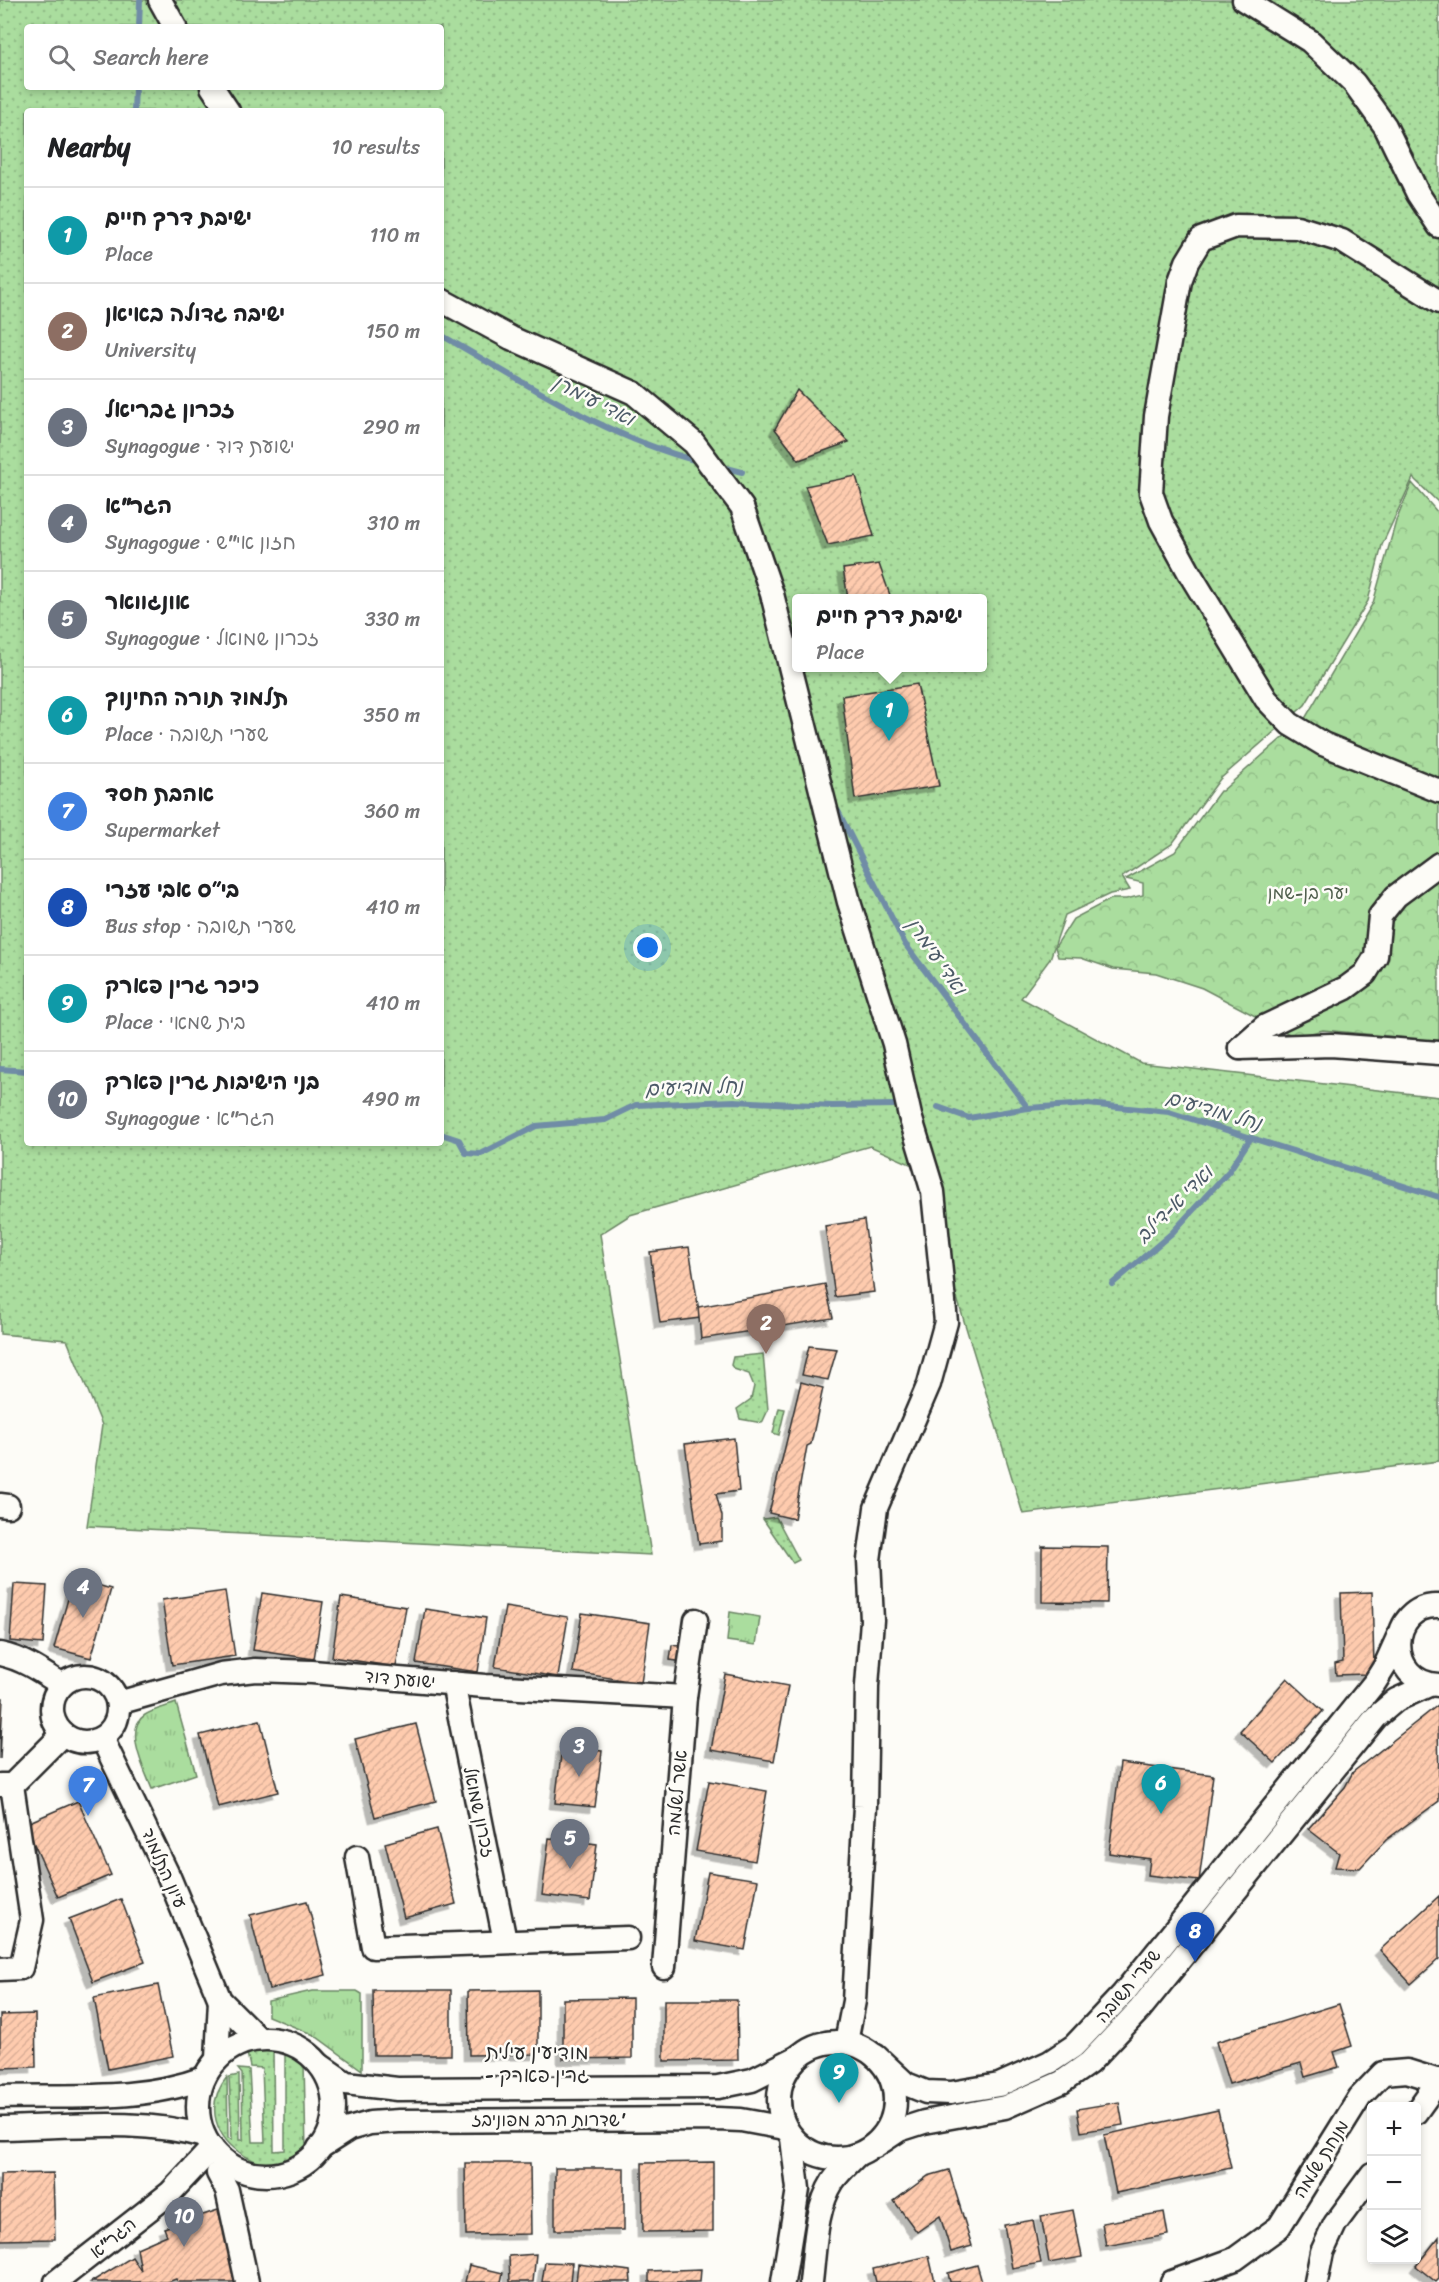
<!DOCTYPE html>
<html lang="en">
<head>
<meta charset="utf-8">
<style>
	:root { --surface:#fff; --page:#f6f6f6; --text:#202124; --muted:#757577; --line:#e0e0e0; --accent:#c8321e }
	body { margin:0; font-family:Sriracha,"Playpen Sans Hebrew",sans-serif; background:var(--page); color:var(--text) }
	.controls { position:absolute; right:18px; bottom:18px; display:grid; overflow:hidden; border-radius:6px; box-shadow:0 3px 9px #0003 }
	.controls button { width:54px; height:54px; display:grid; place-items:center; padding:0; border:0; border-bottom:2px solid var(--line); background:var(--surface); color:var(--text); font:30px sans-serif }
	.you { position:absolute; left:648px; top:948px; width:21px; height:21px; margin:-15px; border:4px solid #fff; border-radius:50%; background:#1a73e8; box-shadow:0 0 0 9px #1a73e833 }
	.badge { display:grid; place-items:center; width:39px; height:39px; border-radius:50%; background:var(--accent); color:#fff; font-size:20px; font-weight:700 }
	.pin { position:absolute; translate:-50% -50px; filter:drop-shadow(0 2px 3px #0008) }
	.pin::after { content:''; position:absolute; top:32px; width:21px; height:18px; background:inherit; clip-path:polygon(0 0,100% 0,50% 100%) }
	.popup { position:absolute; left:792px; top:594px; width:195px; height:78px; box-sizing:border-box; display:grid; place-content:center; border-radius:6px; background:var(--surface); filter:drop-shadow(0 2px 4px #0005); font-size:20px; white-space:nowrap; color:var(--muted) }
	.popup b { font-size:22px; color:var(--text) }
	.popup::after { content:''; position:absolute; left:50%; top:100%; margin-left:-12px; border:12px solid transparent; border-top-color:var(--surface) }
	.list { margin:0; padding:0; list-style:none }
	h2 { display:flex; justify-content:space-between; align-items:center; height:78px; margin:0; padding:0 24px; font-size:26px }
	h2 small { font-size:20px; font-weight:400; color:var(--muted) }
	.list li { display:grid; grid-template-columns:39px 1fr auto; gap:18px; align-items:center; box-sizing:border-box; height:96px; padding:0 24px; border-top:2px solid var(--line) }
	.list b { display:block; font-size:22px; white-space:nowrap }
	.list p { margin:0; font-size:20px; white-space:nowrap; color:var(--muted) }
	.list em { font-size:20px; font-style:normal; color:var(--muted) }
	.icon { flex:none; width:33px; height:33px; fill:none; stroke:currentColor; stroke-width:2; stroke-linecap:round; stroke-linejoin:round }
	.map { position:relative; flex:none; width:1439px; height:2282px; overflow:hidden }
	.search { position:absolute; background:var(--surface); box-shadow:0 3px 9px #0003; left:24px; top:24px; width:420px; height:66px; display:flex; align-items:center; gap:15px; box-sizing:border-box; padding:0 21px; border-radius:6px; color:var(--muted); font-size:22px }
	.panel { position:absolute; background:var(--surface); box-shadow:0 3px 9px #0003; left:24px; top:108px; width:420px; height:1038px; border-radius:6px }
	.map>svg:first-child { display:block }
</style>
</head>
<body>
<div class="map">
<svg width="1439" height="2282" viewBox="0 0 1439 2282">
	<defs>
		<pattern id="grass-dots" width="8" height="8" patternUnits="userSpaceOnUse" patternTransform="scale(1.5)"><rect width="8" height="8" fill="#aadd9e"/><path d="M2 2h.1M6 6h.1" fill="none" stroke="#92be88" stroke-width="1.8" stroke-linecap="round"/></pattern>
		<pattern id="forest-crowns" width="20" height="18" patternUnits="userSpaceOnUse" patternTransform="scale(1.5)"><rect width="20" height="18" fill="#aadd9e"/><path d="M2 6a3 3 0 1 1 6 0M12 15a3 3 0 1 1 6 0" fill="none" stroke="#92be88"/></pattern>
		<pattern id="park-tufts" width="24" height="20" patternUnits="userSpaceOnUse" patternTransform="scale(1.5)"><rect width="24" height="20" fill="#aadd9e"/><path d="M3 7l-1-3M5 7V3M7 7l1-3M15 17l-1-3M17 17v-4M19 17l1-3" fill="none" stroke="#92be88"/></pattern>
		<pattern id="building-hatch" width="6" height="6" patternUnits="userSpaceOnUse" patternTransform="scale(1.5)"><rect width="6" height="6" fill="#fecbae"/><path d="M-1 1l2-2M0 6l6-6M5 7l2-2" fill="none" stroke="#daae96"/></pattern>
		<filter id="shadow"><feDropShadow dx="-5.5" dy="5.5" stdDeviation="0" flood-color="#0004"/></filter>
	</defs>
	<rect width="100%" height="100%" fill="#fdfcf7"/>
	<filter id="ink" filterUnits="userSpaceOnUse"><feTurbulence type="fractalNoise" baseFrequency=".0167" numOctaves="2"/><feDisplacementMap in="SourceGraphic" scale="12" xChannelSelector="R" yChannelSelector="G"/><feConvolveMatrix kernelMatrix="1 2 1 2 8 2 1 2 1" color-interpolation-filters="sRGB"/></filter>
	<g filter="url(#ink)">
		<g fill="url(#grass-dots)" stroke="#6a8464" stroke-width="1.5" fill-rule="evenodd">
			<path d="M0,0H1439V503L1413,478L1382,545L1368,601L1305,705L1220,779L1172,844L1122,877L1130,890L1110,894L1065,915L1050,959L1021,998L1141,1063L1439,1097V1461L1023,1514L917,1167L870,1146L630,1215L600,1234L651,1555L87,1526L102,1425L67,1340L0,1334ZM27,27H441V87H27ZM27,111H441V1143H27ZM796,598H982V668H796Z"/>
			<path d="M763,1354L768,1410L762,1423L740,1419L737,1409L751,1399L754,1386L749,1374L734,1369L731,1365L733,1357Z"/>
			<path d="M779,1408L785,1409L779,1435L773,1433Z"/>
			<path d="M776,1517L799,1560L793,1563L763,1519Z"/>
			<path d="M273,2050L274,2151L285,2150V2053L304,2063L306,2151C295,2158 285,2165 272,2166C263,2166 253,2160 245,2156C215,2138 204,2106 227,2077L228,2138L232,2139L229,2077L239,2075L240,2140H243L242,2074L238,2069L249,2070L253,2142H265L262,2068L250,2067L247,2053Z"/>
		</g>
		<path fill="url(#forest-crowns)" stroke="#6a8464" stroke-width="1.5" d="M1412,483L1439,514V1041L1323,1030L1295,1037L1202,988L1156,973L1113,969L1081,958L1058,957L1055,947L1073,919L1111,899H1126L1143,895V883L1126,879L1175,852L1220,791H1222L1306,717L1373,603L1396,521Z"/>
		<g fill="url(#park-tufts)" stroke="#6a8464" stroke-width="1.5">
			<path d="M730,1612L760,1617L756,1645L727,1641Z"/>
			<path d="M176,1703L196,1774L152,1789C145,1771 123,1729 145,1715C154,1709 166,1707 176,1703Z"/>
			<path d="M312,1991H357L362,1994V2070L314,2035L268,2016V2001Z"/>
		</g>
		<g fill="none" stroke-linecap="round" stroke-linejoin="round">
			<g stroke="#6f8ca6" stroke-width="6">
				<path d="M139,27L140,0"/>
				<path d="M134,111L135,87"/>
				<path d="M441,335C524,382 605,437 698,461"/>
				<path d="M719,466L742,472"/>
				<path d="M838,811L905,944L1028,1108"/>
				<path d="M0,1069L27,1071"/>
				<path d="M938,1107L969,1118L1028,1108L1088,1104L1169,1112L1439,1197"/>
				<path d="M441,1134L459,1140L466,1153L481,1154L536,1126L605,1120L636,1105L734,1101L832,1106L895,1105"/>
				<path d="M1112,1284L1172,1233L1229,1171L1250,1139"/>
			</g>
		</g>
		<g fill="url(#building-hatch)" stroke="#2b2b2b" stroke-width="1.5" filter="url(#shadow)">
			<path d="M797,390L849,442L799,460L775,429Z"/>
			<path d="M856,476L874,536L828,545L805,486Z"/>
			<path d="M879,564L891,598H848L843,569Z"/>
			<path d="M917,684L939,786L855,799L842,696Z"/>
			<path d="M864,1220L874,1292L835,1297L825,1226Z"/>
			<path d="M689,1247L700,1318L660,1323L650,1252Z"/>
			<path d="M825,1284L833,1318L701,1339L698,1307Z"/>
			<path d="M809,1346L837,1349L828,1380L802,1375Z"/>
			<path d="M801,1382L823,1388L811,1444L807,1446L794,1519L769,1513Z"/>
			<path d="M734,1438L739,1491L716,1494L722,1516V1541L699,1544L685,1444Z"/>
			<path d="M1042,1546L1108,1547L1107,1603L1042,1602Z"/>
			<path d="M74,1578L111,1589L91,1658L54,1648Z"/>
			<path d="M14,1584L47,1586L43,1644L10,1641Z"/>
			<path d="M225,1591L235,1656L172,1665L162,1600Z"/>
			<path d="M1372,1592L1374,1665L1365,1674L1336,1675L1335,1664L1343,1662L1341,1593Z"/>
			<path d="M262,1593L323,1602L314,1659L253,1650Z"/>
			<path d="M341,1597L406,1607L396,1667L332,1657Z"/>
			<path d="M505,1607L568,1617L558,1677L495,1667Z"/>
			<path d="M425,1609L486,1618L478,1672L416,1663Z"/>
			<path d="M582,1613L650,1623L641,1683L573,1672Z"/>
			<path d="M672,1645L686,1647L684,1662L670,1660Z"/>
			<path d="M725,1674L788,1686L774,1761L711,1750Z"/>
			<path d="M1287,1678L1323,1711L1275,1763L1240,1731Z"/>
			<path d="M0,1698H3L0,1759Z"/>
			<path d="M1438,1705L1439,1801L1386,1840L1360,1868L1335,1867L1339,1853L1308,1829L1345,1787L1353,1772Z"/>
			<path d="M260,1720L278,1792L218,1807L200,1735Z"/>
			<path d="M416,1724L436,1801L375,1817L355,1739Z"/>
			<path d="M562,1747L602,1751L595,1807L555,1803Z"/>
			<path d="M1120,1763L1213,1775L1199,1881L1148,1875L1150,1859L1109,1853Z"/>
			<path d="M709,1781L767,1791L755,1861L696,1851Z"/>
			<path d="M78,1801L111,1875L58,1897L25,1824Z"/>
			<path d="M437,1829L456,1904L404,1918L385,1843Z"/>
			<path d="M549,1838L597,1844L590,1901L542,1895Z"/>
			<path d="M708,1872L758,1880L745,1950L695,1941Z"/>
			<path d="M1439,1896V1959L1411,1984L1380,1950Z"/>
			<path d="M121,1899L145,1962L93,1982L69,1919Z"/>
			<path d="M307,1901L326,1975L269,1989L250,1915Z"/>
			<path d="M158,1985L173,2056L108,2069L94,1998Z"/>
			<path d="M373,1990H451V2055H374Z"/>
			<path d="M538,1990V2054L469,2055L468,1991Z"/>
			<path d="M632,1998V2058L563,2059V1999Z"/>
			<path d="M664,2000H737L738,2060L664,2061Z"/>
			<path d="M1339,2004L1352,2046L1334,2052L1339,2067L1305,2077L1301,2063L1229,2084L1216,2042Z"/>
			<path d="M35,2014L36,2067L0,2068V2015Z"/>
			<path d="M1119,2102L1123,2125L1081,2132L1077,2109Z"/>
			<path d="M1218,2110L1231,2168L1116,2193L1104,2135Z"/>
			<path d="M713,2162V2231L643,2232L642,2163Z"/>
			<path d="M465,2163H530L531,2234L466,2235Z"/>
			<rect x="555" y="2168" width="69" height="62"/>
			<path d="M949,2170L972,2246L951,2252L940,2216L917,2232L894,2201L928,2176Z"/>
			<path d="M53,2173L55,2239L0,2240V2174Z"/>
			<path d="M218,2210L238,2282H178L176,2279L168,2282H91L132,2257L141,2271L137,2248L167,2235L164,2228L184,2221L187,2229L200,2224L197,2217Z"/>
			<path d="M1073,2210L1082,2257L1049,2263L1041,2216Z"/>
			<path d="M1164,2212L1168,2235L1106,2246L1102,2223Z"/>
			<path d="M1033,2220L1041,2263L1012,2268L1004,2225Z"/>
			<path d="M1439,2237V2279L1436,2282L1416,2266Z"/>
			<path d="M536,2254L533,2282H510L509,2256Z"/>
			<path d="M929,2256L935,2282H876L873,2269Z"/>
			<path d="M545,2262L572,2263L570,2282H542Z"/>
			<path d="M578,2264L630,2271L631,2282H576Z"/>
			<path d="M469,2265L503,2273L501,2282H465Z"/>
			<path d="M977,2265L982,2282H950L948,2273Z"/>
			<path d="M701,2269L700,2282H649V2271Z"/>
		</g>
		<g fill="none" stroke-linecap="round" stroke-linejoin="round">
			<defs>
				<g id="minor">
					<path d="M160,0L175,27"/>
					<path d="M1244,0L1310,41L1354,83L1385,126L1418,194L1439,226"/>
					<path d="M212,87L228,111"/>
					<path d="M441,300L511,338L634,393L694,443L742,507L772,594L849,902L894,1044L910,1116L933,1192L946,1322L929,1384L876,1508L869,1560L872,1620L867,1686L865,1806L854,2001L846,2042"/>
					<path d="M1439,302L1342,241L1297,227L1236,226L1201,239L1187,262L1180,281L1156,416L1151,493L1161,521L1190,574L1266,699L1290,724L1323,744L1439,791"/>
					<path d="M1240,1048L1264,1027L1346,988L1365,974L1376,956L1380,916L1396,896L1439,864"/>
					<path d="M1240,1048L1331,1045L1439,1053"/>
					<path d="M0,1505L8,1506"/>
					<path d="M1439,1606C1388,1603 1384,1683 1439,1685"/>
					<path d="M0,1654C24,1659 42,1672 62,1685"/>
					<circle cx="85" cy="1709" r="33"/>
					<path d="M453,1683L505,1941"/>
					<path d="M118,1703L221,1674L255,1670L312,1672L485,1686L685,1697"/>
					<path d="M102,1738L169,1877L220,2000L259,2039"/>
					<path d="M0,1785H12L63,1734"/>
					<path d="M357,1857L373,1947L628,1938"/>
					<path d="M664,1967L685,1697L696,1620"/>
					<path d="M0,1969L21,1968L32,1920L12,1785"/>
					<circle cx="266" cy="2107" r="68"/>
					<circle cx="837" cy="2100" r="58"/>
					<path d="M876,2056L906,2084L926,2092L951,2093L999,2085L1050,2062L1074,2046L1123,1994L1375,1682L1385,1666L1399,1635"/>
					<path d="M217,2059L220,2000"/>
					<path d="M320,2065L346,2083L397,2089L718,2087L752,2080L798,2057"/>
					<path d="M0,2097C68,2095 140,2102 204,2078"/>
					<path d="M1416,2112L1439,2080"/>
					<path d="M0,2128C67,2127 139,2118 204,2136"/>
					<path d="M875,2146L899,2130L924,2122L1005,2107L1062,2082L1089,2063L1140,2009L1376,1717L1396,1700L1429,1685"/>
					<path d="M319,2148L349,2129L370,2123L399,2121L717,2119L741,2120L785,2128"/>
					<path d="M218,2173L227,2190L247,2282"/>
					<path d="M56,2282L170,2193L212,2148"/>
					<path d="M783,2282L798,2189L792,2138"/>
					<path d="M811,2282C815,2249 815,2209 833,2181C839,2172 848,2164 856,2156"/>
					<path d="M1172,2282L1235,2259L1279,2227L1360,2097L1383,2073L1407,2071L1439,2081"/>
					<path d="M1316,2282L1322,2252L1335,2224L1372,2174"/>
				</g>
			</defs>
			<use href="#minor" stroke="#2b2b2b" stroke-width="27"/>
			<use href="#minor" stroke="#fdfcf7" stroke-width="22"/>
		</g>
	</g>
	<g text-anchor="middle" stroke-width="5" stroke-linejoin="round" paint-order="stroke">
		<g font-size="18" fill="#51604e" stroke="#fdfcf7">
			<text x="1308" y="899">יער בן-שמן</text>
		</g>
		<g font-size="18" fill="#2b2b2b" stroke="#fdfcf7">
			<text transform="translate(400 1679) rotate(5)" y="6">ישועת דוד</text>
			<text transform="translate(677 1793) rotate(-85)" y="6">אשר לשלמה</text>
			<text transform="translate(479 1812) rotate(78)" y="6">זכרון שמואל</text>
			<text transform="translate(164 1868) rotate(66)" y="6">עיון התלמוד</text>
			<text transform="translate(1128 1986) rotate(-50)" y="6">שערי תשובה</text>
			<text x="549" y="2126">שדרות הרב מפוניבז'</text>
			<text transform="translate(1321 2159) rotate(-58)" y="6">מנחת שלמה</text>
			<text transform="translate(113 2238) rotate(-39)" y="6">הגר"א</text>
		</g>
		<g font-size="20" font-style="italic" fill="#4d5b68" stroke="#fdfcf7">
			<text transform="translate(594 400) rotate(27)" y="7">ואדי עימרן</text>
			<text transform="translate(937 956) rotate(55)" y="7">ואדי עימרן</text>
			<text transform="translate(694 1087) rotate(-2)" y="7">נחל מודיעים</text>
			<text transform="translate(1214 1110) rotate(16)" y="7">נחל מודיעים</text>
			<text transform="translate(1174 1204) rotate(-45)" y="7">ואדי א-דילב</text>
		</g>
		<g font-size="20" fill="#2b2b2b" stroke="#fdfcf7">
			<text x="537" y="2059">מודיעין עילית<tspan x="537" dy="23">- גרין פארק</tspan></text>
		</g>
	</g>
</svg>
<div class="controls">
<button>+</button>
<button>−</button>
<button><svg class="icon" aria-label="layers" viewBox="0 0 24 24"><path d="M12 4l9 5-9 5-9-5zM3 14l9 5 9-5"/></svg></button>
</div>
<div class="you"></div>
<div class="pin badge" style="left:889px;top:741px;background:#0f9aa8">1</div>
<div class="popup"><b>ישיבת דרך חיים</b>Place</div>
<div class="pin badge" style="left:766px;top:1354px;background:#8d6e63">2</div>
<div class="pin badge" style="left:579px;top:1777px;background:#6b7280">3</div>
<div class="pin badge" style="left:83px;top:1618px;background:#6b7280">4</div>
<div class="pin badge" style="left:570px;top:1869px;background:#6b7280">5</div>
<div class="pin badge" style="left:1161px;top:1814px;background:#0f9aa8">6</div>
<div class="pin badge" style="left:88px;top:1816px;background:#3f7fe0">7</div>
<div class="pin badge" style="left:1195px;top:1962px;background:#1a4fb4">8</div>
<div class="pin badge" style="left:839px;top:2103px;background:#0f9aa8">9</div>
<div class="pin badge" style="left:184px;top:2247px;background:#6b7280">10</div>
<div class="search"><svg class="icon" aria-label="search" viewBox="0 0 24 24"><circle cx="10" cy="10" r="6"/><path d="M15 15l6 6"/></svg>Search here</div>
<section class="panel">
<h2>Nearby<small>10 results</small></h2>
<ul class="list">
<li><span class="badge" style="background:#0f9aa8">1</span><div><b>ישיבת דרך חיים</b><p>Place</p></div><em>110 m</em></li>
<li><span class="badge" style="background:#8d6e63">2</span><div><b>ישיבה גדולה באיאן</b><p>University</p></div><em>150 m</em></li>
<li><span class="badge" style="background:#6b7280">3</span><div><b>זכרון גבריאל</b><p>Synagogue · ישועת דוד</p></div><em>290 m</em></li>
<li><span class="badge" style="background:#6b7280">4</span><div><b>הגר&quot;א</b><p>Synagogue · חזון אי&quot;ש</p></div><em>310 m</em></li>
<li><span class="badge" style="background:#6b7280">5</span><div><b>אונגוואר</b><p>Synagogue · זכרון שמואל</p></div><em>330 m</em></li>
<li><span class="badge" style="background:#0f9aa8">6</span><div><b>תלמוד תורה החינוך</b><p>Place · שערי תשובה</p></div><em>350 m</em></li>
<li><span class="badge" style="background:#3f7fe0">7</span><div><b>אהבת חסד</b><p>Supermarket</p></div><em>360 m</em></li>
<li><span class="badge" style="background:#1a4fb4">8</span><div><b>בי״ס אבי עזרי</b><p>Bus stop · שערי תשובה</p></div><em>410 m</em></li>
<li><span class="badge" style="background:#0f9aa8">9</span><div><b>כיכר גרין פארק</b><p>Place · בית שמאי</p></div><em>410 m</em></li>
<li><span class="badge" style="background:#6b7280">10</span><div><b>בני הישיבות גרין פארק</b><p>Synagogue · הגר&quot;א</p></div><em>490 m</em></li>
</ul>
</section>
</div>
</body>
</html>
